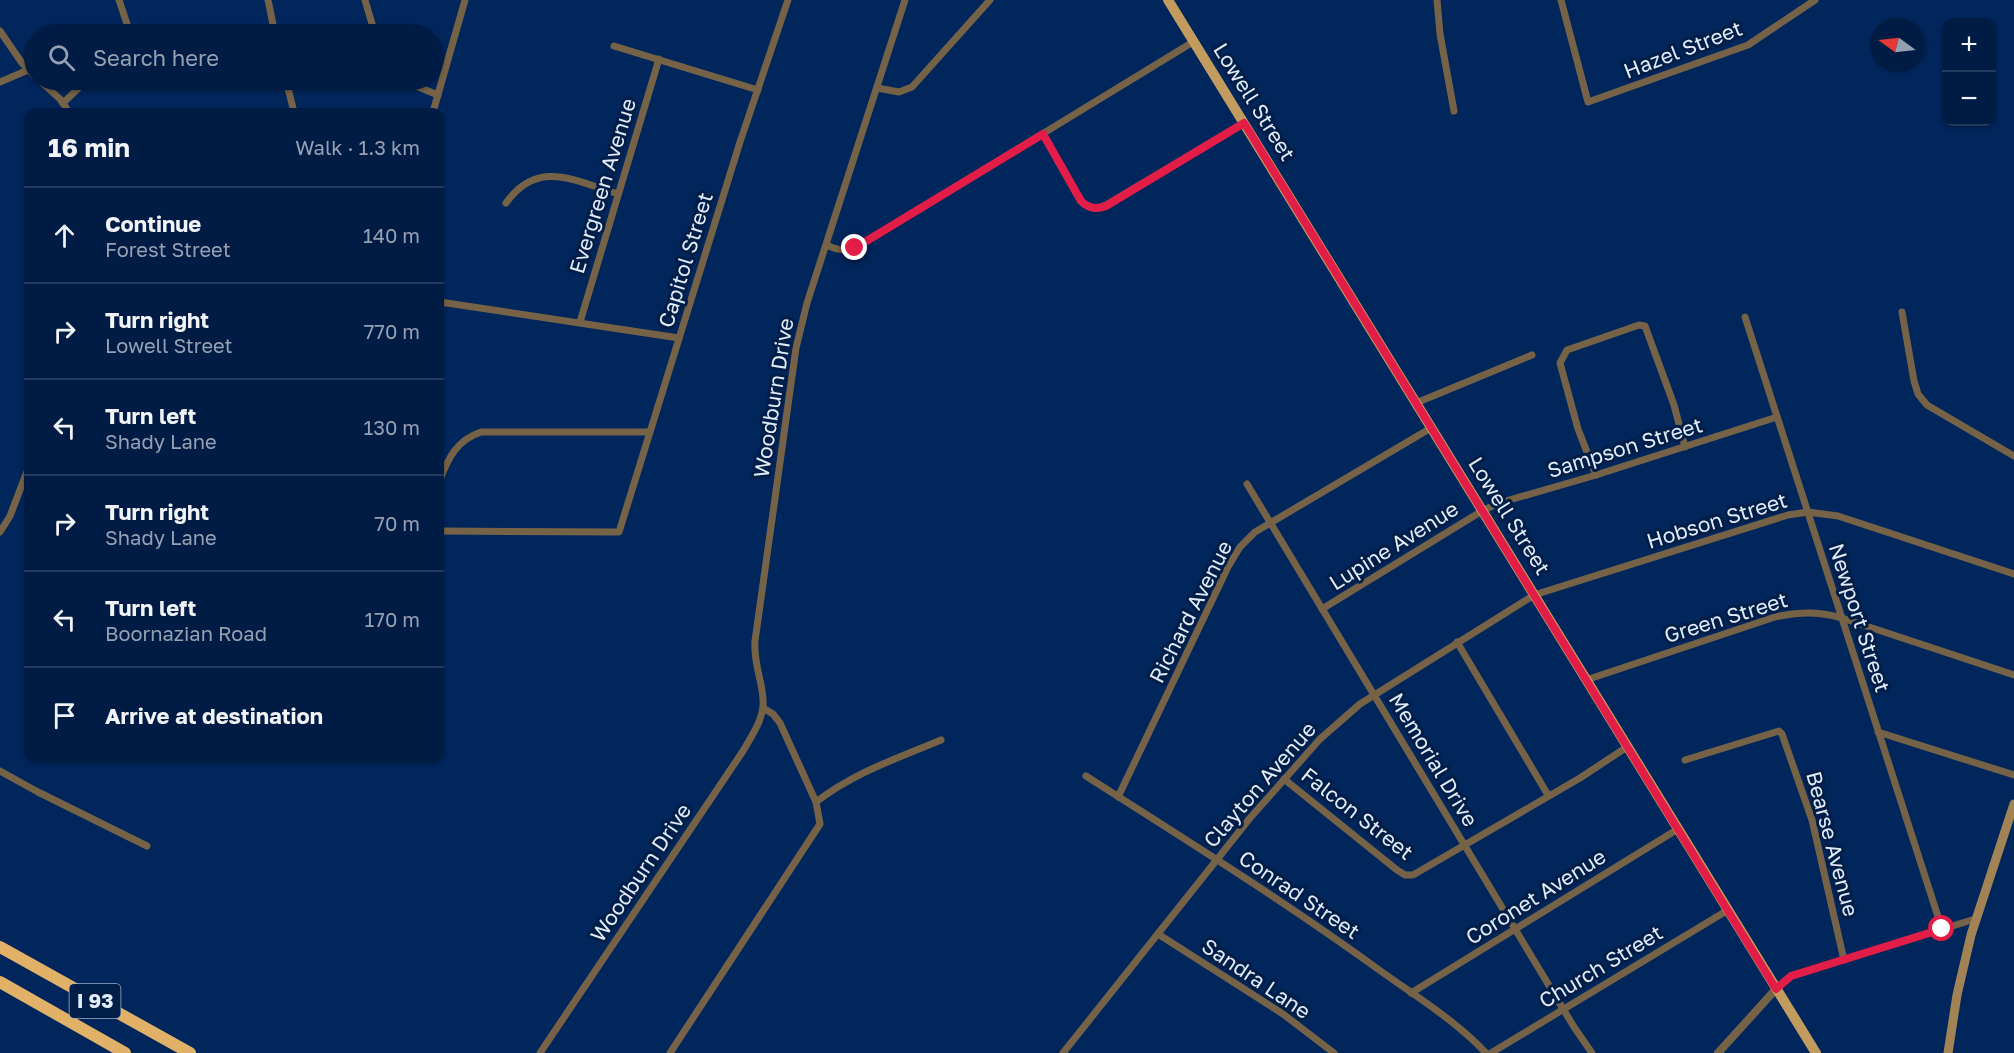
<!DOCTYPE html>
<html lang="en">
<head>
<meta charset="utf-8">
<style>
	:root { --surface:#001c45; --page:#0a254c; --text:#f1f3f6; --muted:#95a1b3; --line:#223a5e }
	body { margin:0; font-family:"Golos Text",sans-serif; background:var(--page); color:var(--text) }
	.controls { position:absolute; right:18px; top:18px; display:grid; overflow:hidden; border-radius:12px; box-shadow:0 2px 4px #0004 }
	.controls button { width:54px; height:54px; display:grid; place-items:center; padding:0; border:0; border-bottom:2px solid var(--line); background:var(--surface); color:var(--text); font:30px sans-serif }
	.compass { position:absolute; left:1870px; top:18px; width:54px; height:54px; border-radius:50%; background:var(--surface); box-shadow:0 2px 4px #0004; rotate:285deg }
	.stop { position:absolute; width:18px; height:18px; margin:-14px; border:4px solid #e11d48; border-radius:50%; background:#fff }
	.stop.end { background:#e11d48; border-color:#fff; box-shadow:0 2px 6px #0008 }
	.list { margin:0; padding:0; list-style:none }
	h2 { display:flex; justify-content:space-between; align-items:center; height:78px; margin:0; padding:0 24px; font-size:26px }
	h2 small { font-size:20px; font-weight:400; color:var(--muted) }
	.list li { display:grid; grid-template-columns:39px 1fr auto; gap:18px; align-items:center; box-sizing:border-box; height:96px; padding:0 24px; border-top:2px solid var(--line) }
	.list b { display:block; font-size:22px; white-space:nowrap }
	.list p { margin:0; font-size:20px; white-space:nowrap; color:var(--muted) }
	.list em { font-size:20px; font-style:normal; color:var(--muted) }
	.icon { flex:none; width:33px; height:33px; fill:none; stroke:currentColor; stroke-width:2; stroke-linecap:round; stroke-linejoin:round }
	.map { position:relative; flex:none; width:2014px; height:1053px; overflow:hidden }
	.search { position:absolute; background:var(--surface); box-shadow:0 2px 4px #0004; left:24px; top:24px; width:420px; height:66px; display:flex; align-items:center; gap:15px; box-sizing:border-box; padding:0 21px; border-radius:33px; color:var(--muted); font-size:22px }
	.panel { position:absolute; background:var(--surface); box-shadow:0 2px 4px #0004; left:24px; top:108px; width:420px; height:654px; border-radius:12px }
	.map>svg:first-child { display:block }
</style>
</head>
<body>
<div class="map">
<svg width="2014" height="1053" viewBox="0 0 2014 1053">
	<rect width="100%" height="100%" fill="#00265c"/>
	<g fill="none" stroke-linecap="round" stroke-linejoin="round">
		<g stroke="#766347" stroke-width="7">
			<path d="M119,0L127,24L122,34"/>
			<path d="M268,0L275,34"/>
			<path d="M365,0L375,34"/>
			<path d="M1437,0L1440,34L1454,111"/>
			<path d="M1561,0L1588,102L1748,45L1815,0"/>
			<path d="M0,31L22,63L34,76"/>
			<path d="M614,46L758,90"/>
			<path d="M39,80L60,99L69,112"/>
			<path d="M286,80L294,112"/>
			<path d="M401,80L438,95"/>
			<path d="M0,82L28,70"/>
			<path d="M877,88L899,92L912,87L990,0"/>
			<path d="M63,103L87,80"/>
			<path d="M433,112L465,0"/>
			<path d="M1043,134L1081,201C1088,209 1096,210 1106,205L1244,123"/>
			<path d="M506,203C538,158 575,181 618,194"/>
			<path d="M827,245C840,252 849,251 862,244L1193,42"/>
			<path d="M440,302L679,338"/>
			<path d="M1902,312L1914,381L1918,394L1927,405L2014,456"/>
			<path d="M1745,317L1942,929"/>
			<path d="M580,322L659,59"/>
			<path d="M1416,403L1532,355"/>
			<path d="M1596,475L1578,429L1560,363L1567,350L1639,325L1645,326L1674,405L1685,447"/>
			<path d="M440,480C448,458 457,440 481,432H650"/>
			<path d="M1247,484L1574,1027L1592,1053"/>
			<path d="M440,531L619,532L740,142L788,0"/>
			<path d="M0,532L10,516L28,469"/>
			<path d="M1322,609L1482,511L1499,503L1596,475L1777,417"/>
			<path d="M1457,642L1548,795"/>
			<path d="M1586,680L1775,617C1799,612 1818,611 1842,618L2014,675"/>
			<path d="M1878,732L2014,775"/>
			<path d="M1685,760L1779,731L1782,734L1812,820L1844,960"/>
			<path d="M0,771L38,792L147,846"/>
			<path d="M1086,776C1186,840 1286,902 1382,972C1417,997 1456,1021 1486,1053"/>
			<path d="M1284,779L1397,870L1405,875H1413L1580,778L1627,747"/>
			<path d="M1118,797L1228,567L1240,547L1255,532L1431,428"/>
			<path d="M816,802C855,772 896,759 941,740"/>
			<path d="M1158,934L1283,1014L1334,1053"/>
			<path d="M1776,989L1791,976L1975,919"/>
			<path d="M1411,993L1678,829"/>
			<path d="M540,1053L743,751C751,737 761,723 763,707C765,686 753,666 755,641L796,348L807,303L905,0"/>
			<path d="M670,1053L820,824L816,802L780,723L773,714L763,708"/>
			<path d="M1063,1053L1250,818L1320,739L1360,704L1534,595L1788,515L1808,512L1838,516L2014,574"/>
			<path d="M1491,1053L1728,910"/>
		</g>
		<path stroke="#766347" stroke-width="8" d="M1718,1053L1776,989"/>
		<path stroke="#a18355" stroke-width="9" d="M1948,1053L1957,995L1971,935L2014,804"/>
		<path stroke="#c29b5f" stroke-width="10" d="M1168,0L1816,1053"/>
		<g stroke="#e1b168" stroke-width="12">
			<path d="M0,947L190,1053"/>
			<path d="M0,982L125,1053"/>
		</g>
	</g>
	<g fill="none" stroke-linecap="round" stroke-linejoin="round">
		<path stroke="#e11d48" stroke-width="8" d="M855,248L1043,134L1081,201C1088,208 1096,210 1106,206L1244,123L1776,989L1791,976L1942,929"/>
	</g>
	<g text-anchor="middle" stroke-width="6" stroke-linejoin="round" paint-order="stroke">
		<rect fill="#001e47" stroke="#9eaec4" stroke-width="1.5" x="69.5" y="984" width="51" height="34" rx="4.5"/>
		<g font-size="20" font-weight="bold" fill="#e2ecf9">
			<text x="95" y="1008">I 93</text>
		</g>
		<g font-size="21" fill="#e2ecf9" stroke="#001e47">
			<text transform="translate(1683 50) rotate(-21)" y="7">Hazel Street</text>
			<text transform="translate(1254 102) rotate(58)" y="7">Lowell Street</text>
			<text transform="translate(603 186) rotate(-73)" y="7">Evergreen Avenue</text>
			<text transform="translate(686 260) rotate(-73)" y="7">Capitol Street</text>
			<text transform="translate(774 398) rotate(-81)" y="7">Woodburn Drive</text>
			<text transform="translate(1625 448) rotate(-17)" y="7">Sampson Street</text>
			<text transform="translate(1509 516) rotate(58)" y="7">Lowell Street</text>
			<text transform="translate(1717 521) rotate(-17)" y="7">Hobson Street</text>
			<text transform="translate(1394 546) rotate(-32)" y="7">Lupine Avenue</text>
			<text transform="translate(1191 612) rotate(-63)" y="7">Richard Avenue</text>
			<text transform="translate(1726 618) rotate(-17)" y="7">Green Street</text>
			<text transform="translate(1859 618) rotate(72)" y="7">Newport Street</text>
			<text transform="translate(1433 760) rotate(59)" y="7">Memorial Drive</text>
			<text transform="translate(1260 785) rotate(-49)" y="7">Clayton Avenue</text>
			<text transform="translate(1357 814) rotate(38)" y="7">Falcon Street</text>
			<text transform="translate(1832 844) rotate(75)" y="7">Bearse Avenue</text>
			<text transform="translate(641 873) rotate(-56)" y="7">Woodburn Drive</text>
			<text transform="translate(1299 895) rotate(34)" y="7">Conrad Street</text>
			<text transform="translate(1536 897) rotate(-32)" y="7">Coronet Avenue</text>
			<text transform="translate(1601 967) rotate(-31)" y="7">Church Street</text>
			<text transform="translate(1256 979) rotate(34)" y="7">Sandra Lane</text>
		</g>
	</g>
</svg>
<div class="controls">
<button>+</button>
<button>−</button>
</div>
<svg class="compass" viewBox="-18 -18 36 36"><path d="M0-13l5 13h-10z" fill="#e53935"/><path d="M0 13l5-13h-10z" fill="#95a1b3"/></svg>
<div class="stop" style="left:1942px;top:929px"></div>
<div class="stop end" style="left:855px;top:248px"></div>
<div class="search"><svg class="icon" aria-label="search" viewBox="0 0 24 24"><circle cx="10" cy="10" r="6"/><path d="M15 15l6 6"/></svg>Search here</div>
<section class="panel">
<h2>16 min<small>Walk · 1.3 km</small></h2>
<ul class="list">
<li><svg class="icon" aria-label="ahead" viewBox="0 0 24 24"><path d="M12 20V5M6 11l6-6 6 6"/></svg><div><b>Continue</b><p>Forest Street</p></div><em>140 m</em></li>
<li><svg class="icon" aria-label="right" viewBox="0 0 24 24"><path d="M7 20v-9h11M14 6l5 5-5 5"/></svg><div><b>Turn right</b><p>Lowell Street</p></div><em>770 m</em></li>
<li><svg class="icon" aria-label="left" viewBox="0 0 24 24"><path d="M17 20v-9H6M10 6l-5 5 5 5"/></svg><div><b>Turn left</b><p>Shady Lane</p></div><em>130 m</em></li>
<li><svg class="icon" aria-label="right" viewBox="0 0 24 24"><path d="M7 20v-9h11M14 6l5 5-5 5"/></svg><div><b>Turn right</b><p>Shady Lane</p></div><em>70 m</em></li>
<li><svg class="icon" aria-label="left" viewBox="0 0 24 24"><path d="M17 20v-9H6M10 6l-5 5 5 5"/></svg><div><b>Turn left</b><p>Boornazian Road</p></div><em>170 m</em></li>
<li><svg class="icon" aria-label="arrive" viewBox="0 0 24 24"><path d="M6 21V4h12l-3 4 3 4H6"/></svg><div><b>Arrive at destination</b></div></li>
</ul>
</section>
</div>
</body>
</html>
